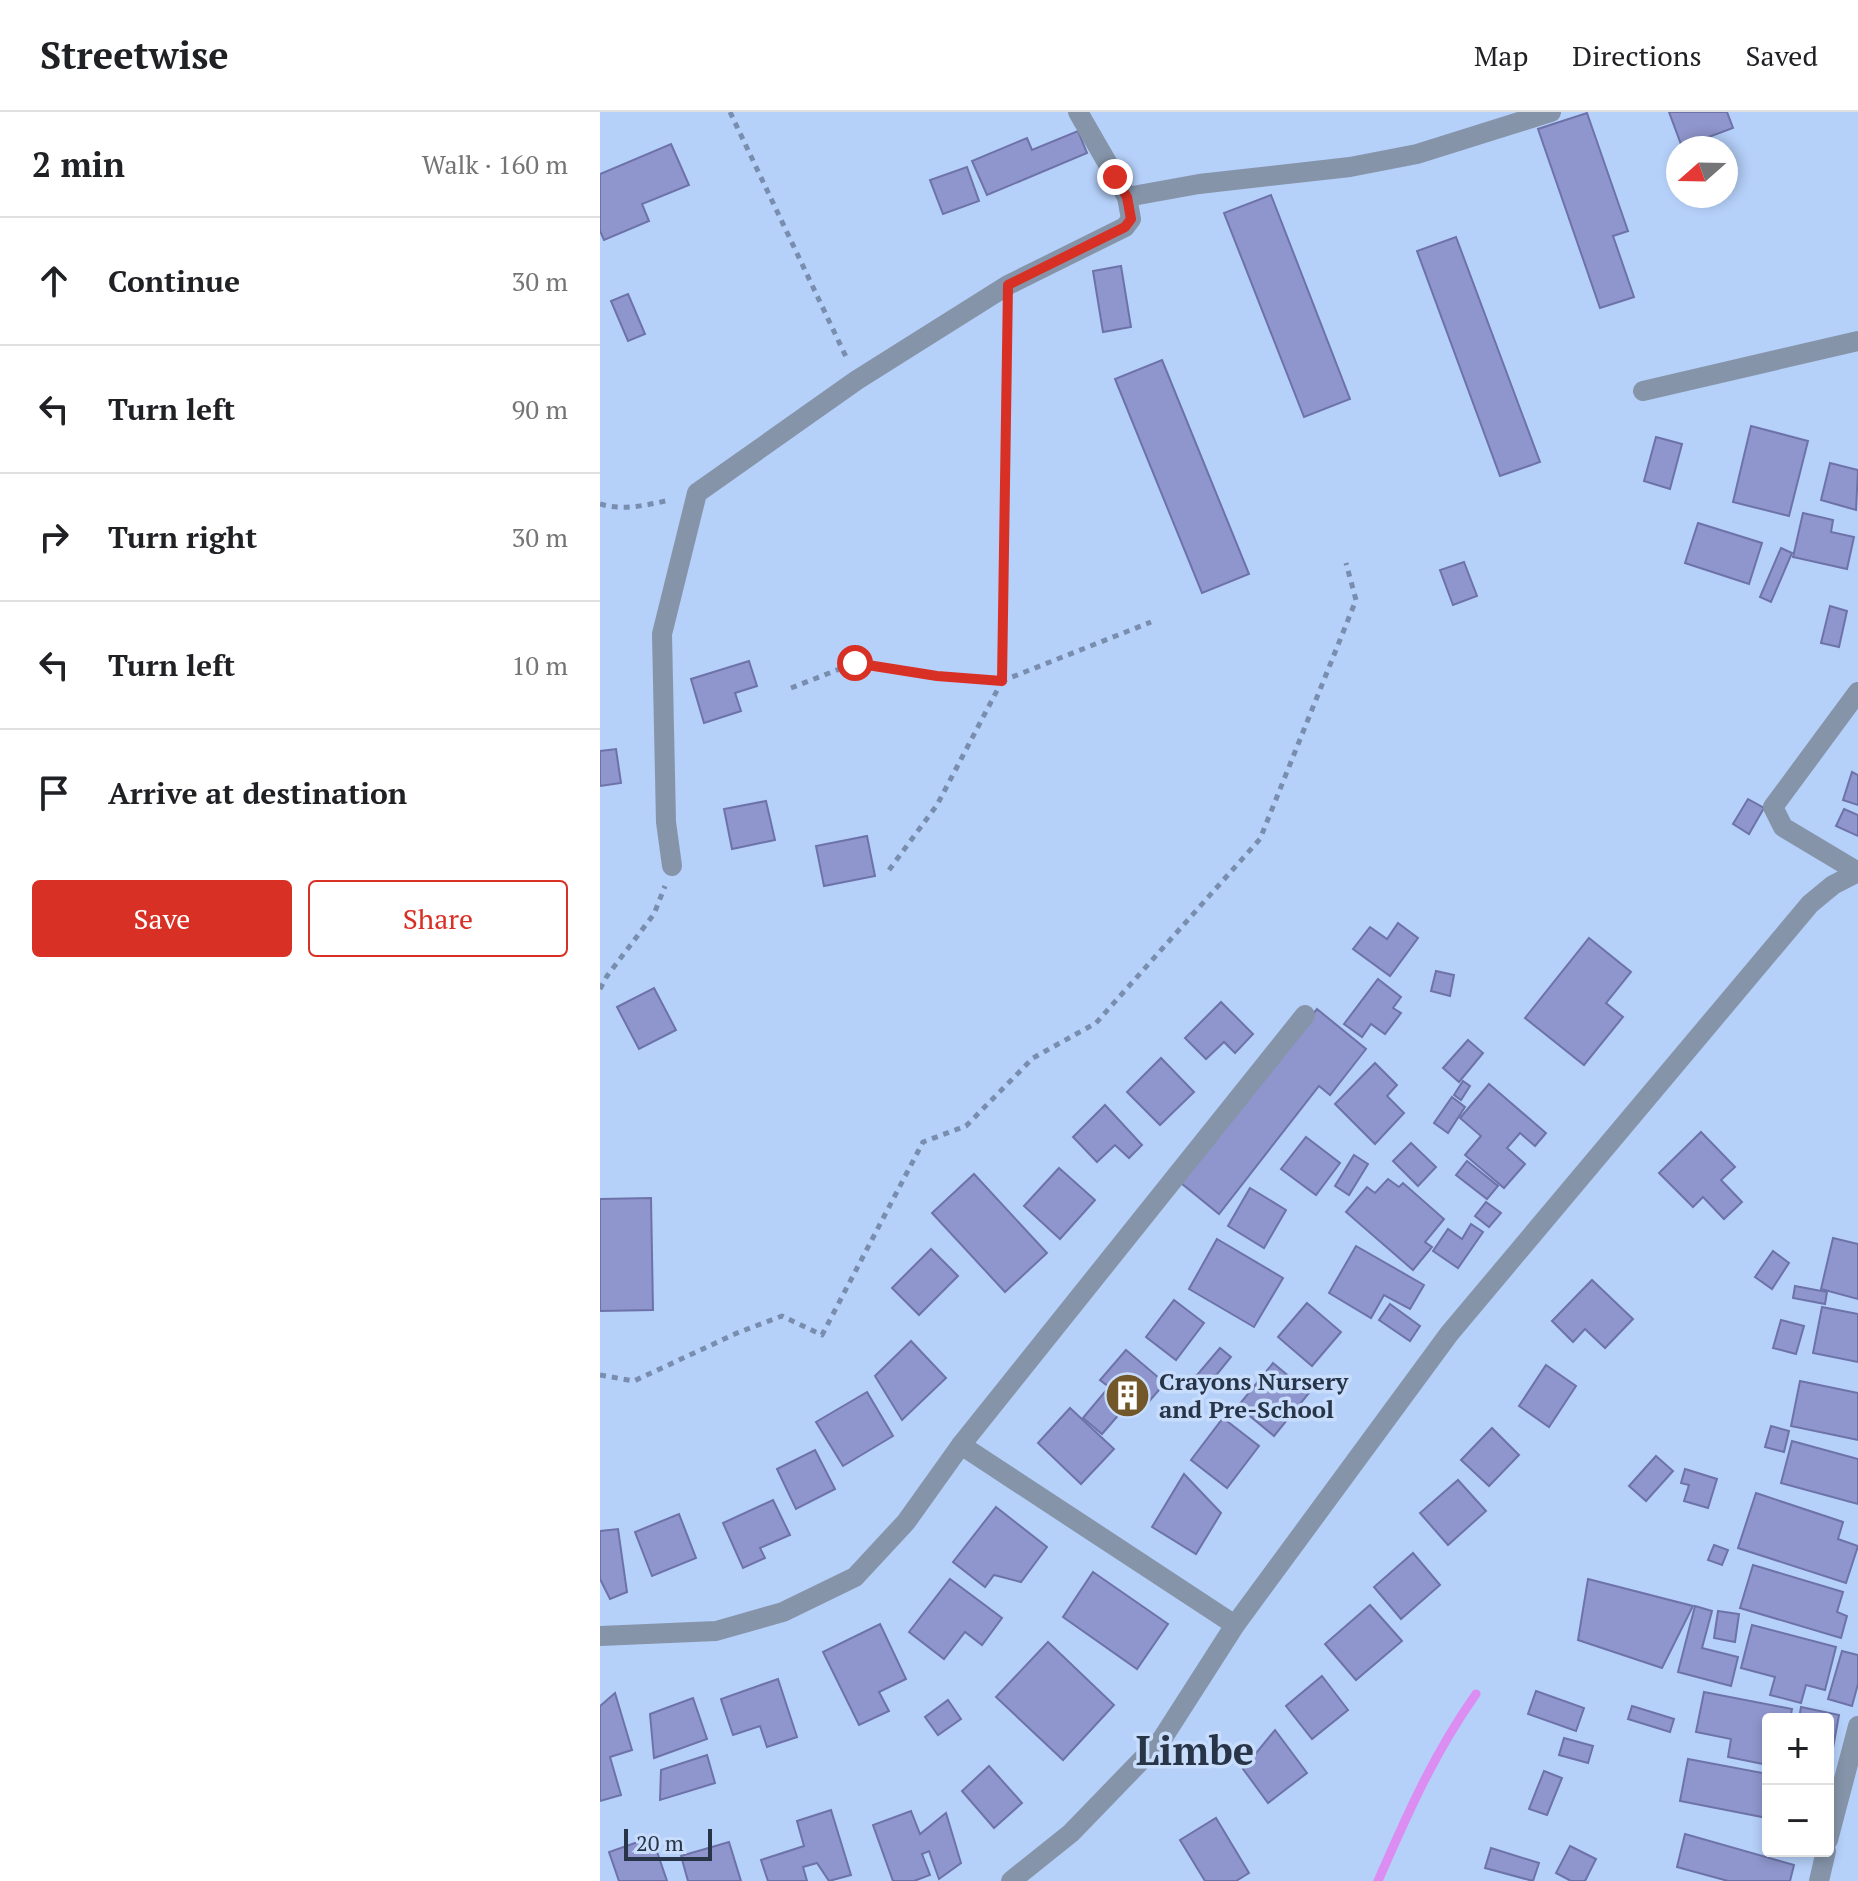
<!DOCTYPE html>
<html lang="en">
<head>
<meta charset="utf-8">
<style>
	:root { --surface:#fff; --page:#f2f2f2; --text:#202124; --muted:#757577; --line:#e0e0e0; --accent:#d93025 }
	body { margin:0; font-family:"PT Serif",serif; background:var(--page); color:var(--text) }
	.controls { position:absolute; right:24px; bottom:24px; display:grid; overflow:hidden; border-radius:8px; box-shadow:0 4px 12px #0003 }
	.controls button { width:72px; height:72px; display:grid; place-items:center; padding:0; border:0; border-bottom:2px solid var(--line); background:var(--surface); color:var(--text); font:40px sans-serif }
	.compass { position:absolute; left:1066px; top:24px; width:72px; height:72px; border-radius:50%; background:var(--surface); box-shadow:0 4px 12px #0003; rotate:250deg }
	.scale { position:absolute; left:24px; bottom:20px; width:88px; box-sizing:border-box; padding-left:8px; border:4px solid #283549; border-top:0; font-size:22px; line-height:28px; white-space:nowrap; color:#283549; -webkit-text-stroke:6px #c8ddfc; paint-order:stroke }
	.stop { position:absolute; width:24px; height:24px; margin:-18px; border:6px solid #d93025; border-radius:50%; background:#fff }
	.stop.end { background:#d93025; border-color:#fff; box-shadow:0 2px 8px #0008 }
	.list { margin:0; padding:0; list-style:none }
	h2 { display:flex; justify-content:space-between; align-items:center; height:104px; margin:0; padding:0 32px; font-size:34px }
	h2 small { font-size:26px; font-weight:400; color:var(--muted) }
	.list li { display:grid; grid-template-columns:52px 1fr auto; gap:24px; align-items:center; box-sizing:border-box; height:128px; padding:0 32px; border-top:2px solid var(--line) }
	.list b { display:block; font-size:30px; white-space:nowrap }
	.list em { font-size:26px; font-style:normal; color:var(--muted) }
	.actions { display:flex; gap:16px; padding:24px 32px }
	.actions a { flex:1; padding:18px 0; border:2px solid var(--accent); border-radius:8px; text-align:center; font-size:28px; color:var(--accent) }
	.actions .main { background:var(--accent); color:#fff }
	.icon { flex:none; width:44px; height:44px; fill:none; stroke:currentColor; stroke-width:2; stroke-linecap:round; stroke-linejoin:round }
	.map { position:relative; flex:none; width:1258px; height:1769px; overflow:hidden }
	header { display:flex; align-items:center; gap:48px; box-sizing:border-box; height:112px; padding:0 40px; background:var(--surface); border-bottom:2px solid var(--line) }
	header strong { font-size:38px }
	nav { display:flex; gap:44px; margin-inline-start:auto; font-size:28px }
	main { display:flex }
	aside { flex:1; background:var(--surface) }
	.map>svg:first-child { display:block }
</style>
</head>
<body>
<header>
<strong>Streetwise</strong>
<nav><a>Map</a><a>Directions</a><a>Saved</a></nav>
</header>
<main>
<aside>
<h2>2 min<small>Walk · 160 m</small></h2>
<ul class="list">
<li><svg class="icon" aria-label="ahead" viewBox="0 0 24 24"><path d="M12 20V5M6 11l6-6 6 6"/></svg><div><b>Continue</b></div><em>30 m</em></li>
<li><svg class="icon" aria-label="left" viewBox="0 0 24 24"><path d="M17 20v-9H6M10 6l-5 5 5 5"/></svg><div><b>Turn left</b></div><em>90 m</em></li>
<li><svg class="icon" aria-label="right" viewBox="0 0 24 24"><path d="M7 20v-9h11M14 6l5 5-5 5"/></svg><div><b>Turn right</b></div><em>30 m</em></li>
<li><svg class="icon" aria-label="left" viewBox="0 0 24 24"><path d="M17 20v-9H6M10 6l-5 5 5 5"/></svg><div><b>Turn left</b></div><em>10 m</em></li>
<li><svg class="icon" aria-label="arrive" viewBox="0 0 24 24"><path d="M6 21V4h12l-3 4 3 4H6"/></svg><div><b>Arrive at destination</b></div></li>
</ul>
<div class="actions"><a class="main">Save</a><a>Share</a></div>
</aside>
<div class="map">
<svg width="1258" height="1769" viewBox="0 0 1258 1769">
	<rect width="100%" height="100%" fill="#b5d0f9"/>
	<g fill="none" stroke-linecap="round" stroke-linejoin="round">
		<path stroke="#db8df2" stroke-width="9" d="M778,1769C807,1703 834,1641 876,1582"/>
	</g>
	<g fill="#8f96cd" stroke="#6d73a8" stroke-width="2">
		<path d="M1069,0H1127L1133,16L1082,35Z"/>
		<path d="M987,1L1028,119L1013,124L1034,185L1000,196L938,17Z"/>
		<path d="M478,19L487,41L387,83L372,49L427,26L432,38Z"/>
		<path d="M71,32L89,73L42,92L49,109L4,128L0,119V62Z"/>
		<path d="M367,55L379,89L343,102L330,68Z"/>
		<path d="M671,83L750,287L704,305L624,101Z"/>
		<path d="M856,125L940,350L900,364L817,139Z"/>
		<path d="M521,154L531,215L503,220L493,159Z"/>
		<path d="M28,182L45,222L28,229L11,189Z"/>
		<path d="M562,248L649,462L602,481L515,267Z"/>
		<path d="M1151,314L1208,329L1189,404L1133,390Z"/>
		<path d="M1056,325L1082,332L1070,377L1044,369Z"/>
		<path d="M1230,351L1258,358L1256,398L1221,388Z"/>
		<path d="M1203,401L1233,408L1231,420L1254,425L1247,457L1193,445Z"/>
		<path d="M1098,411L1162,431L1149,472L1085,451Z"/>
		<path d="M1181,436L1192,441L1171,490L1160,485Z"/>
		<path d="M864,450L877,484L853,493L840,458Z"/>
		<path d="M1230,494L1247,499L1239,535L1221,531Z"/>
		<path d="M149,549L157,574L135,581L141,599L104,611L91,567Z"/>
		<path d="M16,637L21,671L0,674V639Z"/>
		<path d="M1252,660L1258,663V693L1243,688Z"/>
		<path d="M1148,687L1164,696L1149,722L1133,712Z"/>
		<path d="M166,689L175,728L132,737L124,697Z"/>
		<path d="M1244,697L1258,703V724L1236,714Z"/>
		<path d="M267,724L275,764L224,774L216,734Z"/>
		<path d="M798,811L818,826L790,864L753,837L770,815L787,827Z"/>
		<path d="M989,826L1031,860L1006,891L1023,905L984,953L925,906Z"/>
		<path d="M836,859L854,863L850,884L831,879Z"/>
		<path d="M778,867L801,885L793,896L801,901L785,922L771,912L762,925L744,912Z"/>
		<path d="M54,876L76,918L39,937L17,895Z"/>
		<path d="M621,890L653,922L635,941L624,930L606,947L585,926Z"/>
		<path d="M717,897L766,937L730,983L719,974L619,1102L581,1071Z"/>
		<path d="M868,928L883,941L859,970L843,956Z"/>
		<path d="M561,946L594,980L560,1013L527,980Z"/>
		<path d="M775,951L797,973L787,984L804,1001L775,1032L735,992Z"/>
		<path d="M863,969L870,974L861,988L854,983Z"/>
		<path d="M889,972L946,1021L935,1034L920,1021L907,1036L925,1052L904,1076L865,1043L881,1024L860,1006Z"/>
		<path d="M852,985L865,995L848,1021L834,1011Z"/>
		<path d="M505,993L542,1033L529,1046L515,1033L497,1050L473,1025Z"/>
		<path d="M1101,1020L1135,1055L1121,1068L1142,1090L1124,1107L1103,1085L1093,1095L1059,1061Z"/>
		<path d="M706,1025L740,1051L716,1083L681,1057Z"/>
		<path d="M811,1031L836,1055L818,1074L793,1049Z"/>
		<path d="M754,1043L768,1052L749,1083L735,1074Z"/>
		<path d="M867,1049L898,1074L887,1087L856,1063Z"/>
		<path d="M459,1056L495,1088L460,1127L424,1094Z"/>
		<path d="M374,1062L447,1141L405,1180L332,1101Z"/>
		<path d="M788,1067L799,1075L803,1071L844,1107L825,1130L832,1135L813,1158L746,1100L767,1075L775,1081Z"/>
		<path d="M650,1076L686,1098L664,1136L628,1114Z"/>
		<path d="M51,1086L53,1198L0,1199V1087Z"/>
		<path d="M886,1090L901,1101L889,1115L875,1104Z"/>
		<path d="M871,1112L883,1120L858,1156L833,1139L848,1117L862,1127Z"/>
		<path d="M1233,1126L1258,1132V1187L1221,1177Z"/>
		<path d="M617,1127L683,1166L654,1215L589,1177Z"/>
		<path d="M756,1134L824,1173L810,1197L784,1183L771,1206L729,1181Z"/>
		<path d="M331,1137L358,1164L319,1203L292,1176Z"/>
		<path d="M1173,1139L1189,1151L1172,1177L1155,1165Z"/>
		<path d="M992,1168L1033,1207L1005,1236L985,1217L973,1230L952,1209Z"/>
		<path d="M1195,1174L1227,1180L1225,1192L1193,1186Z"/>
		<path d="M574,1188L604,1211L576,1248L546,1225Z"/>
		<path d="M707,1191L741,1220L712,1254L678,1225Z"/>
		<path d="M790,1192L820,1214L810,1229L779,1208Z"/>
		<path d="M1222,1195L1258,1202V1250L1213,1241Z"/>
		<path d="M1181,1208L1204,1214L1196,1242L1173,1236Z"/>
		<path d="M311,1229L346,1266L302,1308L275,1264Z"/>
		<path d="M620,1236L631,1245L609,1272L597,1263Z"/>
		<path d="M526,1238L565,1271L538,1302L528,1292L502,1322L483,1306L509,1275L500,1268Z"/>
		<path d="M673,1251L709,1281L674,1324L638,1294Z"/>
		<path d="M946,1253L976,1274L949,1315L919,1294Z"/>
		<path d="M1200,1269L1258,1281V1328L1191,1314Z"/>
		<path d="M267,1280L293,1324L243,1354L216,1310Z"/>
		<path d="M470,1296L514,1337L481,1372L438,1331Z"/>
		<path d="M623,1306L659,1334L627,1376L591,1348Z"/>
		<path d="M1171,1314L1189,1319L1184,1340L1165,1335Z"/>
		<path d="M892,1316L919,1343L889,1374L861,1348Z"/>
		<path d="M1192,1329L1258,1347V1392L1181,1371Z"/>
		<path d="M215,1338L235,1377L196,1397L177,1357Z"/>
		<path d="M1056,1344L1073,1359L1046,1389L1029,1374Z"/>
		<path d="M1085,1357L1117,1367L1108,1396L1084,1389L1089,1373L1081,1371Z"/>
		<path d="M584,1362L621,1401L596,1442L552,1415Z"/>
		<path d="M858,1368L886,1399L848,1433L820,1401Z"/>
		<path d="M1156,1381L1243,1410L1238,1427L1258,1434L1246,1471L1138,1436Z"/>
		<path d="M173,1388L190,1423L160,1436L165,1446L143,1456L123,1411Z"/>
		<path d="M396,1395L447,1435L421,1470L394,1463L385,1475L353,1450Z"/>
		<path d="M79,1402L96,1446L52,1464L35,1420Z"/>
		<path d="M18,1417L27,1480L10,1487L0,1467V1419Z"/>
		<path d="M1114,1433L1128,1438L1122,1453L1108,1448Z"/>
		<path d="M813,1441L840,1473L801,1507L774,1475Z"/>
		<path d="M1153,1453L1243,1480L1237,1500L1247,1504L1241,1526L1140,1496Z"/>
		<path d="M493,1460L568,1512L537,1557L463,1505Z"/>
		<path d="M350,1467L402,1506L382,1533L365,1520L344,1547L309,1520Z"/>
		<path d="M988,1467L1093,1494L1062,1556L978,1528Z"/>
		<path d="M770,1493L802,1529L756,1568L725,1532Z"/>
		<path d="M1095,1494L1112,1499L1102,1536L1138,1545L1131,1574L1078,1560Z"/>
		<path d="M1118,1499L1139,1502L1135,1530L1114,1526Z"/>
		<path d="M280,1512L306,1567L279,1580L289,1599L259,1613L223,1540Z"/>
		<path d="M1152,1513L1236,1535L1225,1578L1206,1573L1201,1591L1170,1583L1175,1565L1141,1556Z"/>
		<path d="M448,1530L514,1593L463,1648L396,1585Z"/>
		<path d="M1242,1539L1258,1543V1572L1252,1594L1228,1587Z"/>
		<path d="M722,1564L748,1598L712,1627L686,1594Z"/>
		<path d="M178,1567L197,1625L167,1635L160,1614L133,1623L121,1587Z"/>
		<path d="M936,1579L984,1596L976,1619L928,1602Z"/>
		<path d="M1104,1580L1192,1597L1190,1607H1168V1653L1128,1645L1131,1627L1096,1620Z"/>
		<path d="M15,1581L32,1638L10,1645L21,1683L0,1689V1594Z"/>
		<path d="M93,1586L107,1627L54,1646L50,1602Z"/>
		<path d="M348,1588L361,1607L338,1623L325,1605Z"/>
		<path d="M1032,1594L1074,1607L1070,1620L1028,1607Z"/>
		<path d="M1201,1595L1239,1603L1233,1636L1228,1635V1607H1199Z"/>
		<path d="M675,1618L707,1661L668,1691L643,1657Z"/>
		<path d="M964,1626L993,1634L988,1651L959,1643Z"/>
		<path d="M107,1643L115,1671L60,1688L61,1658Z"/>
		<path d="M1088,1647L1168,1662L1167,1706L1080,1689Z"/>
		<path d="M389,1654L422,1691L394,1716L362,1679Z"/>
		<path d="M944,1659L962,1666L947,1703L929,1697Z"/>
		<path d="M231,1698L251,1763L229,1769L217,1751L203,1755L207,1769H168L161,1748L204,1734L197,1709Z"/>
		<path d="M311,1699L320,1722L346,1701L361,1751L339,1767L329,1739L322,1742L330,1763L314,1769H293L273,1713Z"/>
		<path d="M616,1706L649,1761L636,1769H605L580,1728Z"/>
		<path d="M1085,1722L1194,1753L1190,1769H1128L1077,1755Z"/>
		<path d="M52,1725L67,1769H19L9,1740Z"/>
		<path d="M129,1730L141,1769H88L81,1744Z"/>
		<path d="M970,1734L996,1747L985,1769H971L956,1761Z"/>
		<path d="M891,1736L939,1751L933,1769L885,1756Z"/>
	</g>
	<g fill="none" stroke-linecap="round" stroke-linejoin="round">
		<g stroke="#798eae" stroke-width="5" stroke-dasharray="6 6" stroke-linecap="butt">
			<path d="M130,0L248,249"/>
			<path d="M0,392C23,399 47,393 70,388"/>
			<path d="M191,576L255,551L337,564L402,569L551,510"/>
			<path d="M289,758L337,693L402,569L408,203"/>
			<path d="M0,877L7,864L54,802L65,774"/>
			<path d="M0,1263L34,1269L137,1221L182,1204L222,1223L323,1030L366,1014L433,946L496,911L660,727L756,488L746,451"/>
		</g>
		<g stroke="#8594a9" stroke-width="20">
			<path d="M527,85L599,72L750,55L817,42L951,0"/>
			<path d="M1043,279L1258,229"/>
			<path d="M72,754L66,710L62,522L97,381L257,268L408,173L525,115L531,107L527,85L478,0"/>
			<path d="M1258,760L1183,715L1173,695L1258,580"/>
			<path d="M361,1333L635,1513"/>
			<path d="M0,1524L116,1519L183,1500L255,1465L306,1410L361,1333L705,903"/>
			<path d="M1228,1728L1258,1614"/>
			<path d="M411,1769L471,1721L562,1627L635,1513L849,1222L1210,792L1233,773L1258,760"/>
			<path d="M1219,1769L1226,1739"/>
		</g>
	</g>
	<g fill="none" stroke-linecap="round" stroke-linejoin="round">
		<path stroke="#d93025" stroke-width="10" d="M255,551L337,564L402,569L408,173L525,115L531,107L527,85L515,65"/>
	</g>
	<defs>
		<symbol id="building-disc" viewBox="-11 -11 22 22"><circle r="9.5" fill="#72572a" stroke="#c8ddfc"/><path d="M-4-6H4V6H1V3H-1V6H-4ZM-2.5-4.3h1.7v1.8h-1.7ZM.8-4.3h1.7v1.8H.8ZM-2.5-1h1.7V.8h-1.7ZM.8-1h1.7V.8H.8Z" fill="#fff"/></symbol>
	</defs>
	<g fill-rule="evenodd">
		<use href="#building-disc" x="502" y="1258" width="51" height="51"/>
	</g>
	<g text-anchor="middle" stroke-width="7" stroke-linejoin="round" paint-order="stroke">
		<g font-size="24" font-weight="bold" fill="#283549" stroke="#c8ddfc" text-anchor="start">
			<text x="559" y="1278">Crayons Nursery<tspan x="559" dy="28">and Pre-School</tspan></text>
		</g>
		<g font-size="40" font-weight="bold" fill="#283549" stroke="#c8ddfc">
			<text x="595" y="1653">Limbe</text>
		</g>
	</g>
</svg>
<div class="controls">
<button>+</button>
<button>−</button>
</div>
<svg class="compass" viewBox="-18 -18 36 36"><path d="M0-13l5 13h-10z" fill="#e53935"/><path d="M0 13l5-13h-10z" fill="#757577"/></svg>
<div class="scale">20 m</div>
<div class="stop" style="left:255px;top:551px"></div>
<div class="stop end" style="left:515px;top:65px"></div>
</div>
</main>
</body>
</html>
